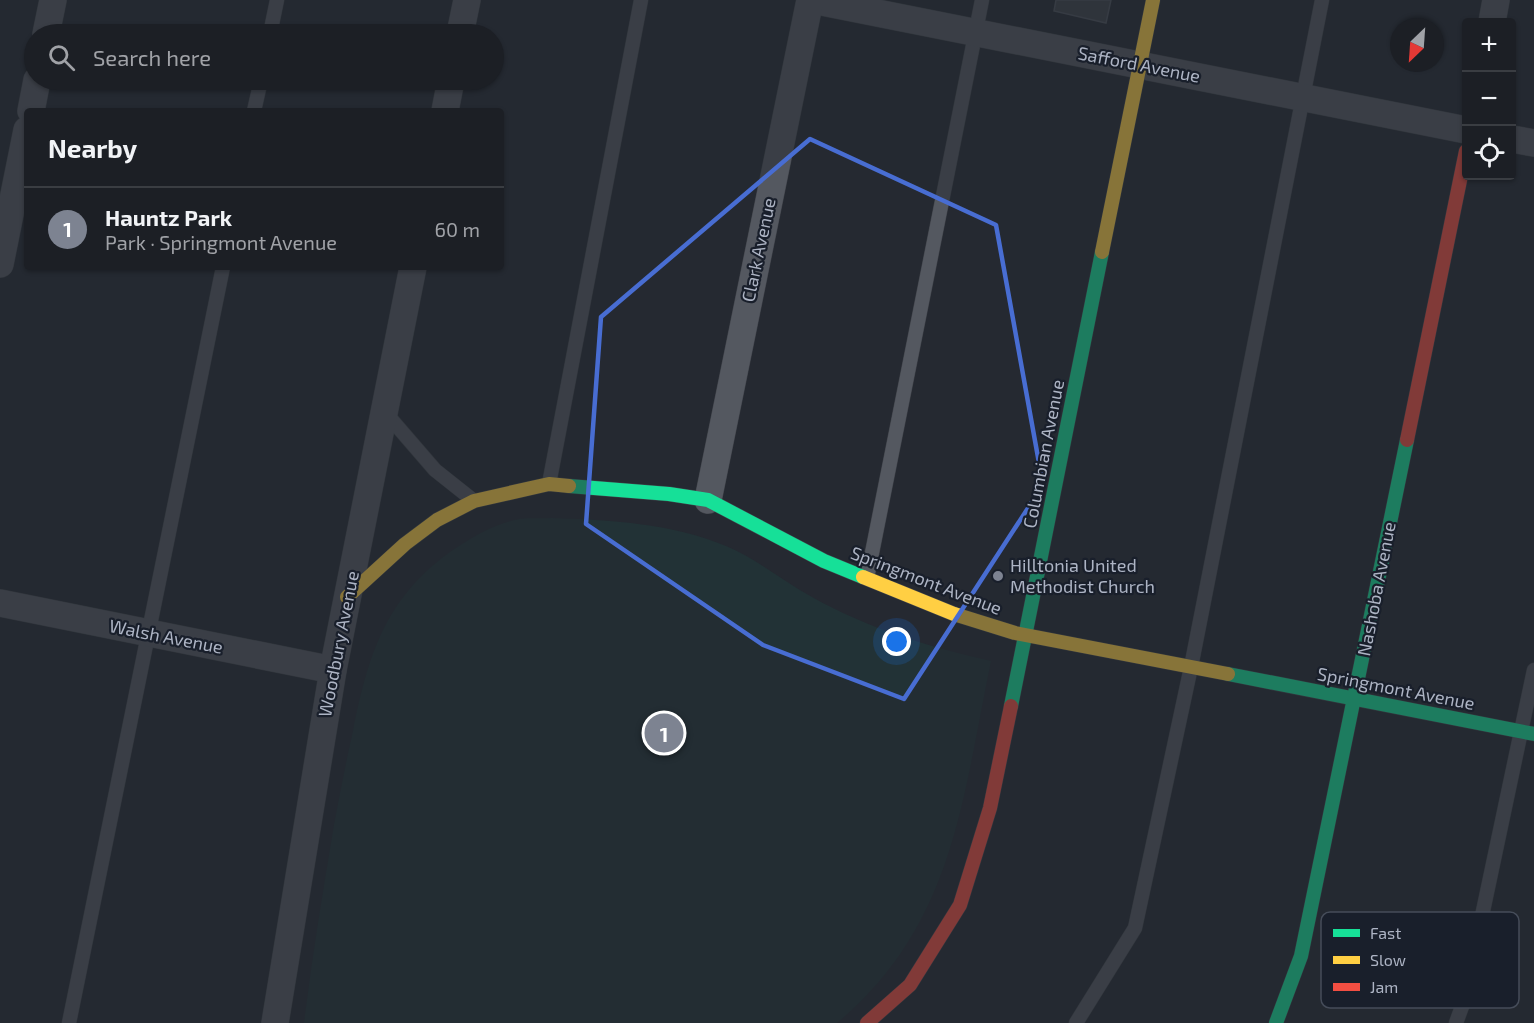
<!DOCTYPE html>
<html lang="en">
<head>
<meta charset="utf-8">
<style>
	:root { --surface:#1c1f25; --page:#292c32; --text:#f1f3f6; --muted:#a0a2a7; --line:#3a3d42; --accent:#7d8391 }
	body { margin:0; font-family:"Exo 2",sans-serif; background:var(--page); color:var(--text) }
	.controls { position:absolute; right:18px; top:18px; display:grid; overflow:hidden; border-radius:6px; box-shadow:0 2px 4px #0004 }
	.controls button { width:54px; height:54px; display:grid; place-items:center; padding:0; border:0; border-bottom:2px solid var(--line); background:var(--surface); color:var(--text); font:30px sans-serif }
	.compass { position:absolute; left:1390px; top:18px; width:54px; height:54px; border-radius:50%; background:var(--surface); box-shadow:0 2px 4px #0004; rotate:205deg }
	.you { position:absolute; left:897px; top:642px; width:21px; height:21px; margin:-15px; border:4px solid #fff; border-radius:50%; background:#1a73e8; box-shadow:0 0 0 9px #1a73e833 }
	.badge { display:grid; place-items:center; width:39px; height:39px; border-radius:50%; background:var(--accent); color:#fff; font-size:20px; font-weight:700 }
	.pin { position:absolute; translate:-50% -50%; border:3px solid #fff; box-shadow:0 2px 6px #0006 }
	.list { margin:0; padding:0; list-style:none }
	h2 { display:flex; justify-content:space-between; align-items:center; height:78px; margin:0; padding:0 24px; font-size:26px }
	h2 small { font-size:20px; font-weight:400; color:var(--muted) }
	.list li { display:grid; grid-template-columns:39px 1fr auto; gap:18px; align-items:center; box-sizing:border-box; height:84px; padding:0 24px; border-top:2px solid var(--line) }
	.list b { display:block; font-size:22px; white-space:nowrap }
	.list p { margin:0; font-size:20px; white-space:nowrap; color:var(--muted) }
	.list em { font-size:20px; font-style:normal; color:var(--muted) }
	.icon { flex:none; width:33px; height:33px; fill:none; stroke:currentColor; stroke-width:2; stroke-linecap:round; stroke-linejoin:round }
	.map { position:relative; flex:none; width:1534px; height:1023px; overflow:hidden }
	.search { position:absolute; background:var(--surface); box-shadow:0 2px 4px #0004; left:24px; top:24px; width:480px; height:66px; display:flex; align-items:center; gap:15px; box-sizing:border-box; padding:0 21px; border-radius:33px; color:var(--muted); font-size:22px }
	.panel { position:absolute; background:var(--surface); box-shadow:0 2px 4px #0004; left:24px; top:108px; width:480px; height:162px; border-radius:6px }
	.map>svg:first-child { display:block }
</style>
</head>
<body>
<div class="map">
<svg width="1534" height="1023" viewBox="0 0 1534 1023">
	<rect width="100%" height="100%" fill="#252931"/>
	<path fill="#223236" d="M552,518C610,520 671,523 726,546C757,559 782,581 812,597C867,628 929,647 991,661C962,800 954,925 837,1023H304C312,957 323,891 334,825C340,793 346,762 353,731C368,656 385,599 450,552C469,539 492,525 515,520C526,517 540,519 552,518Z"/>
	<path fill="#3d4048" stroke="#4c515a" stroke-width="1.5" d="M1056,0H1111L1106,23L1054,11Z"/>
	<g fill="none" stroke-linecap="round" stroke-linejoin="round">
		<defs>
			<g id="lane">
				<path d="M270,34L277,0"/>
				<path d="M254,111L261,80"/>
				<path d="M384,411L435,470L474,501"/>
				<path d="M549,484L641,0"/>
				<path d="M867,578L982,0"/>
				<path d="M69,1023L223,267"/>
				<path d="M1076,1023L1135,928L1191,667L1322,0"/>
				<path d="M1456,1023L1464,1001L1534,670"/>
			</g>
			<g id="street">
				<path d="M812,0L1466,130"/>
				<path d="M1492,22L1496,0"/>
				<path d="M46,34L53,0"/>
				<path d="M460,34L467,0"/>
				<path d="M31,111L37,80"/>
				<path d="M445,111L451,80"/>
				<path d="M1512,139L1534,143"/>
				<path d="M0,264L27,130"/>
				<path d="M708,500L810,0"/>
				<path d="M0,603L333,670"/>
				<path d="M275,1023L333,670L413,267"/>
			</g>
			<g id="fast">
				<path d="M569,486L669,494L708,500L824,561L863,577"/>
				<path d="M1228,674L1534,734"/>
				<path d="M1011,706L1102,252"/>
				<path d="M1276,1023L1301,956L1407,440"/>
			</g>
			<g id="slow">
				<path d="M1102,252L1153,0"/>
				<path d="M863,577L954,614L1015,633L1228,674"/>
				<path d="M347,597L405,544L437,520L474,501L549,484L569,486"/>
			</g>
			<g id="jam">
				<path d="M1407,440L1466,151"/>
				<path d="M867,1023L910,985L960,905L990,808L1011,706"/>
			</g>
		</defs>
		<use href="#lane" stroke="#41444b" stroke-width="15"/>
		<use href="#street" stroke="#41444b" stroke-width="28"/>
		<use href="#fast" stroke="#41444b" stroke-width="15"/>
		<use href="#slow" stroke="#41444b" stroke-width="15"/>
		<use href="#jam" stroke="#41444b" stroke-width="15"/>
		<use href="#lane" stroke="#545860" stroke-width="14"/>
		<use href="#street" stroke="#545860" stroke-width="27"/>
		<use href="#fast" stroke="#16e098" stroke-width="14"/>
		<use href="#slow" stroke="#ffcf43" stroke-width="14"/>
		<use href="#jam" stroke="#f24e42" stroke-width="14"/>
	</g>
	<path d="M0 0H1534V1023H0ZM810,139L996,225L1043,485L904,699L763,645L586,524L601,317Z" fill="#252931" fill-opacity=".55" fill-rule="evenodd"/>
	<path fill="none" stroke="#486dd2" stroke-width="4.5" stroke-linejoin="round" d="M810,139L996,225L1043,485L904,699L763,645L586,524L601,317Z"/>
	<circle fill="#7d8391" stroke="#191f2b" stroke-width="2" cx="998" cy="576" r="6"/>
	<g text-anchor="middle" stroke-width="4.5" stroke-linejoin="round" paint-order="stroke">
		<g font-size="18" fill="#adb4c4" stroke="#191f2b">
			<text transform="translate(1139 65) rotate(11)" y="6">Safford Avenue</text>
			<text transform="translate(759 250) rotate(-78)" y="6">Clark Avenue</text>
			<text transform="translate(1044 454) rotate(-79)" y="6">Columbian Avenue</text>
			<text transform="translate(926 581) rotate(21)" y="6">Springmont Avenue</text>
			<text transform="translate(1377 589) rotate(-79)" y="6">Nashoba Avenue</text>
			<text transform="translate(166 637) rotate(11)" y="6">Walsh Avenue</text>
			<text transform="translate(339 644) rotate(-79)" y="6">Woodbury Avenue</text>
			<text transform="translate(1396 689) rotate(11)" y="6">Springmont Avenue</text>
		</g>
		<g font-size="18" fill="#adb4c4" stroke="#191f2b" text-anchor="start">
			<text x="1010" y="572">Hilltonia United<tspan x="1010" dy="21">Methodist Church</tspan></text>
		</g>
	</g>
	<rect x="1321" y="912" width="198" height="96" rx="9" fill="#191f2b" stroke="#454c59" stroke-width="1.5"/>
	<rect x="1333" y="929" width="27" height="8" fill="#16e098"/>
	<rect x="1333" y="956" width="27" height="8" fill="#ffcf43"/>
	<rect x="1333" y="983" width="27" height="8" fill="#f24e42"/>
	<g font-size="16" fill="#adb4c4">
		<text x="1370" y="939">Fast</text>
		<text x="1370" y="966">Slow</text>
		<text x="1370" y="993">Jam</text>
	</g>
</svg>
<div class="controls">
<button>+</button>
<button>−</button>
<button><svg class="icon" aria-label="locate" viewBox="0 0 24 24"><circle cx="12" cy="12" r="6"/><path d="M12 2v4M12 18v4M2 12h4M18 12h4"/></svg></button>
</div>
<svg class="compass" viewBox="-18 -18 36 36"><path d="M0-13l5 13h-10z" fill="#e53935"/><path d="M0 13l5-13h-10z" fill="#a0a2a7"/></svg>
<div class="you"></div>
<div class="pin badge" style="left:664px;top:733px">1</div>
<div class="search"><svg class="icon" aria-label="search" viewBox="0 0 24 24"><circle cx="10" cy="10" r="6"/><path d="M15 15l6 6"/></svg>Search here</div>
<section class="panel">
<h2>Nearby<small></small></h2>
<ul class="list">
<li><span class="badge">1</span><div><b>Hauntz Park</b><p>Park · Springmont Avenue</p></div><em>60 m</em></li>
</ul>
</section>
</div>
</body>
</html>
